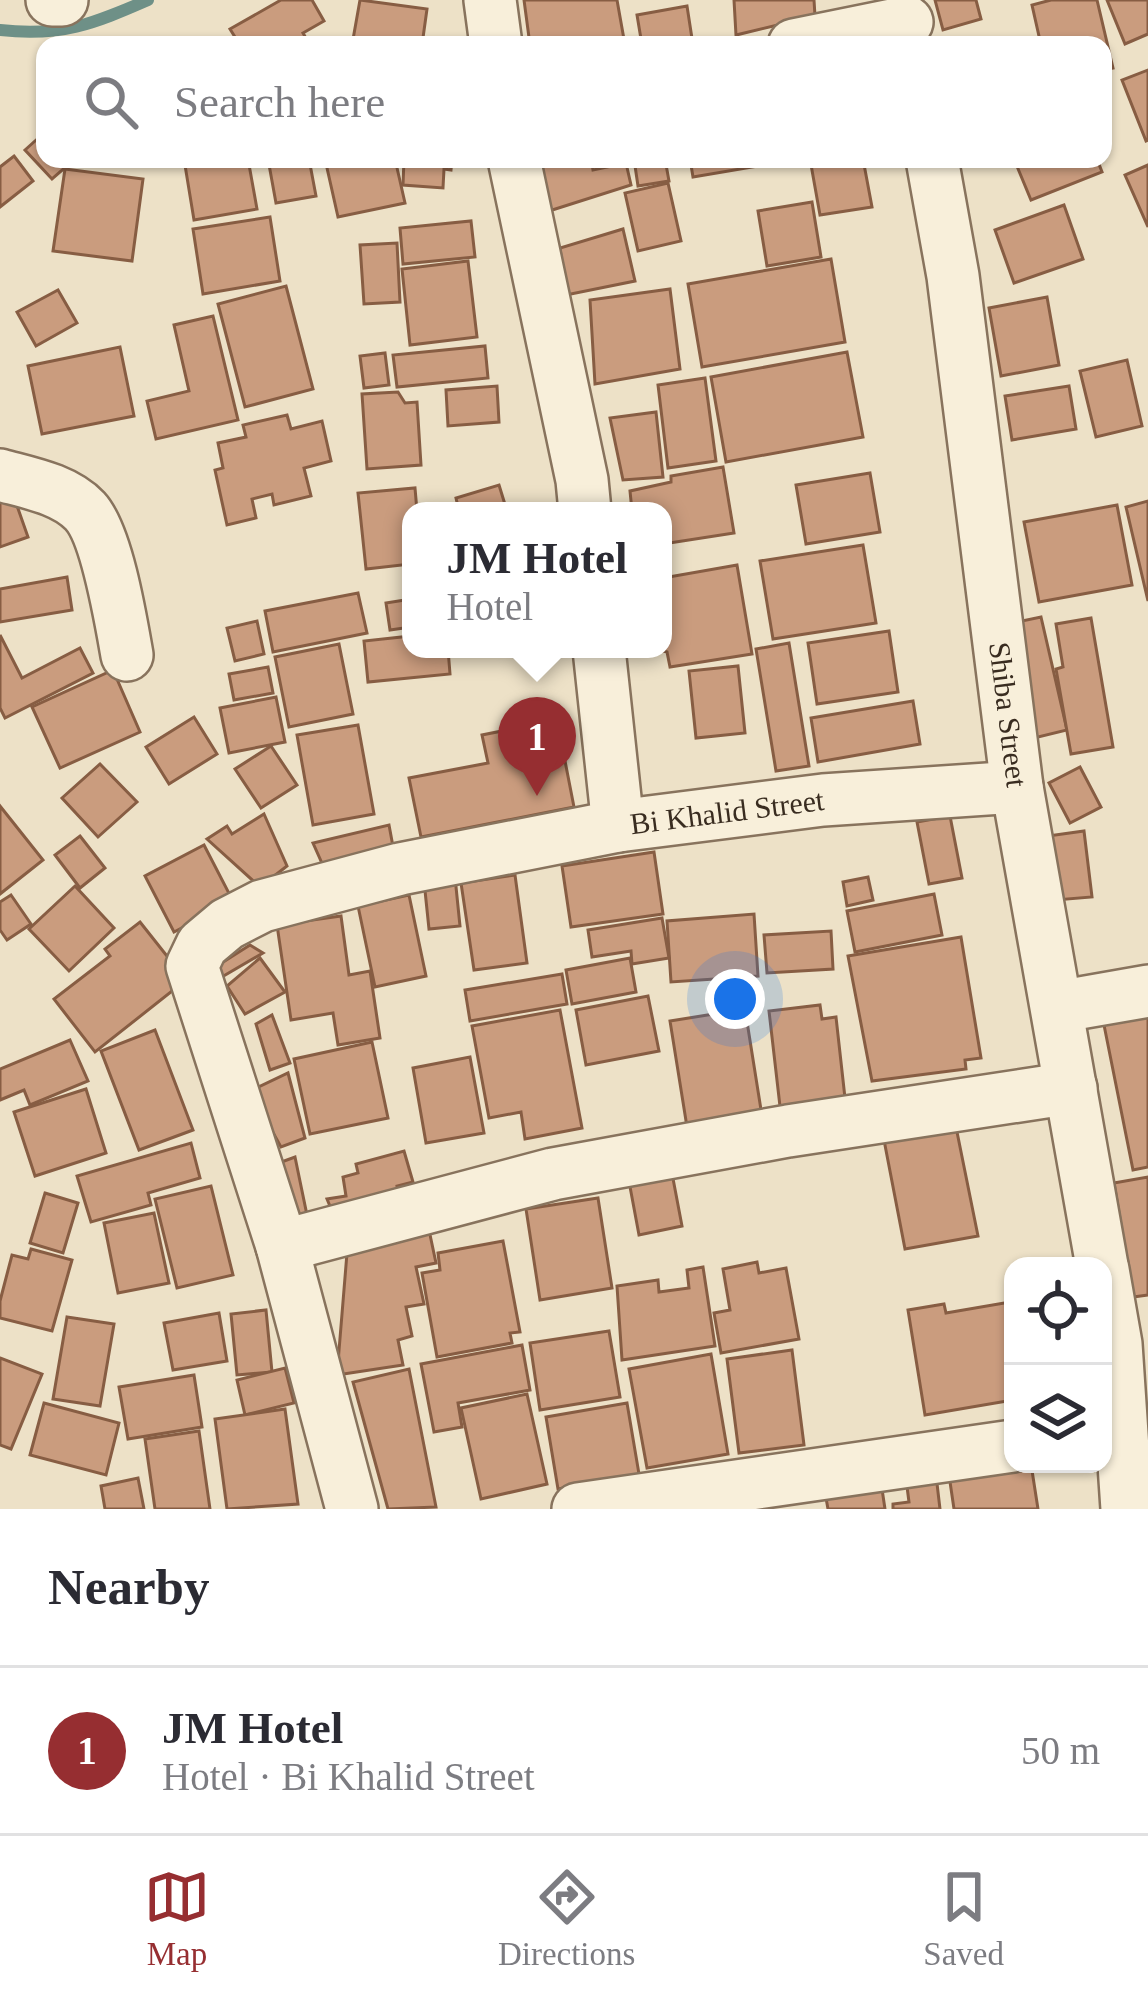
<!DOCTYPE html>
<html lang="en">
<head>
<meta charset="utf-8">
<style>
	:root { --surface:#fff; --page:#f2f2f3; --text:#2b2b33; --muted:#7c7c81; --line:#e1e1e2; --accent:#962e31 }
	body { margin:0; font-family:"Times New Roman",serif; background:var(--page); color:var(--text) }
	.controls { position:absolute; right:36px; bottom:36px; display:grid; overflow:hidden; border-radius:24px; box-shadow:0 3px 9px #0004 }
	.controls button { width:108px; height:108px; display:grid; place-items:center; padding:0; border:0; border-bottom:3px solid var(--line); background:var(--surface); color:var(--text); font:60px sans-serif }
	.you { position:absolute; left:735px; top:999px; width:42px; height:42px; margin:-30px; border:9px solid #fff; border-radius:50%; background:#1a73e8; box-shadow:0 0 0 18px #1a73e833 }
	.badge { display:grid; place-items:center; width:78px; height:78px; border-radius:50%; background:var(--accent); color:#fff; font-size:39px; font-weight:700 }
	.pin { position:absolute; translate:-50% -99px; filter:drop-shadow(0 3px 6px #0008) }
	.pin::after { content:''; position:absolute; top:63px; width:42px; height:36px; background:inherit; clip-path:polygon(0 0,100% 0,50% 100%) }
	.popup { position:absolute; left:402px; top:502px; width:270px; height:156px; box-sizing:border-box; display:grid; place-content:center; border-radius:24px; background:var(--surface); filter:drop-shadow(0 3px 9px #0005); font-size:39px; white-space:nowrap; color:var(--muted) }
	.popup b { font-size:45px; color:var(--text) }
	.popup::after { content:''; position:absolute; left:50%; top:100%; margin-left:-24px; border:24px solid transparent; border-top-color:var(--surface) }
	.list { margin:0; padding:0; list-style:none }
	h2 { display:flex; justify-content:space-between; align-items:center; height:156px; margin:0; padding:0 48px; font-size:51px }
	h2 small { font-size:39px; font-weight:400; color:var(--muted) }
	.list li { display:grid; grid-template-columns:78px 1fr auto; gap:36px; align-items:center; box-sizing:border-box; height:168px; padding:0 48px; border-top:3px solid var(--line) }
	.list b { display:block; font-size:45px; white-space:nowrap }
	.list p { margin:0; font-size:39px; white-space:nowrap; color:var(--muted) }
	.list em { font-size:39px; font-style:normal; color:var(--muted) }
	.icon { flex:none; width:66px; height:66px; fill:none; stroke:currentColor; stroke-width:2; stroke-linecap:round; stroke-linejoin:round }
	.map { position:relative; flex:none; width:1148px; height:1509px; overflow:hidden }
	.search { position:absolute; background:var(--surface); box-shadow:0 3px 9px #0004; left:36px; right:36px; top:36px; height:132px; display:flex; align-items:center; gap:30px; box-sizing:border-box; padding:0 42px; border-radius:24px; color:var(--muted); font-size:45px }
	.sheet { height:324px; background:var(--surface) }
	nav { display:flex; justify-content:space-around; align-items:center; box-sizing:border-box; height:168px; border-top:3px solid var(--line); background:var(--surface); font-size:33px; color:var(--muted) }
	nav a { display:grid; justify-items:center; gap:6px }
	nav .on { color:var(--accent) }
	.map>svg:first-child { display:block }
</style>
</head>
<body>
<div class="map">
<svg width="1148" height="1509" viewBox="0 0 1148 1509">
	<rect width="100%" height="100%" fill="#ede1c7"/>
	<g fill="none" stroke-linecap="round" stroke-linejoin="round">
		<path stroke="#6e9087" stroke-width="12" d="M0,30C61,37 93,24 148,0"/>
	</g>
	<g fill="#ca9c7e" stroke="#875d43" stroke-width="3">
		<path d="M281,0H312L324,21L303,33L310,45H240L230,29Z"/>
		<path d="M360,0L427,9L422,45H352Z"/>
		<path d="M524,0H617L625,45H530Z"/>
		<path d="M734,0H814L815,16L736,35Z"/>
		<path d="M935,0H976L981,19L943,30Z"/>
		<path d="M1051,0H1097L1113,68L1103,70V45H1041L1032,5Z"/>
		<path d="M1107,0H1148V34L1125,44Z"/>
		<path d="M687,6L693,45H642L637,15Z"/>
		<path d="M1148,70V140L1146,141L1122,80Z"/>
		<path d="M45,132V159H75L52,179L25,150Z"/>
		<path d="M14,156L33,181L0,207V167Z"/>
		<path d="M184,159H248L257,209L194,220Z"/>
		<path d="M268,159H309L316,196L276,203Z"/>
		<path d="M325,159H395L405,203L338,217Z"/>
		<path d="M404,159H452L451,170L444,169L443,188L403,185Z"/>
		<path d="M536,159H591L593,170L626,163L631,185L546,212Z"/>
		<path d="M634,159H665L669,181L638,186Z"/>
		<path d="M690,159H799L693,177Z"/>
		<path d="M810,159H863L872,207L820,215Z"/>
		<path d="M1014,159H1097L1102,172L1031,200Z"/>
		<path d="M1148,165V227L1125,175Z"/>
		<path d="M65,169L143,179L132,261L53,251Z"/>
		<path d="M668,183L681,241L638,251L625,193Z"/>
		<path d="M812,202L821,257L767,266L758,211Z"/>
		<path d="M1064,205L1083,259L1014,283L995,230Z"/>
		<path d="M270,217L280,281L203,294L193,229Z"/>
		<path d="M471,221L475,257L403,264L400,228Z"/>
		<path d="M623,229L635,281L566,295L560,248Z"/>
		<path d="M397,243L400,302L364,304L360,245Z"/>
		<path d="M831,259L845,342L702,367L688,284Z"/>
		<path d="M468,261L477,337L410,345L402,269Z"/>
		<path d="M286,286L313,389L245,407L218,304Z"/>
		<path d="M670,289L680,369L595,384L590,300Z"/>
		<path d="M58,290L77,323L36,346L17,312Z"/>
		<path d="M1047,297L1059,365L1001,376L989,308Z"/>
		<path d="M213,316L238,420L156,439L147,401L189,391L174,325Z"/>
		<path d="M485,346L488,378L397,387L393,355Z"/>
		<path d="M120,347L134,416L42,434L28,366Z"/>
		<path d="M847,352L863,437L726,462L711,377Z"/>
		<path d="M385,353L389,385L364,388L360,356Z"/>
		<path d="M1127,360L1142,426L1096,437L1080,371Z"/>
		<path d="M705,378L716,461L668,468L658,385Z"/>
		<path d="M497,386L499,422L448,426L446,390Z"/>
		<path d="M1069,386L1076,429L1012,440L1005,396Z"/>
		<path d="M398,392L405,403L417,402L421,465L367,469L362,394Z"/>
		<path d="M656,412L663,477L623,480L610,418Z"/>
		<path d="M287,415L291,429L322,421L331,461L304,468L311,496L274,505L272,494L252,499L256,518L227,525L215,470L223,468L218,443L246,437L243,425Z"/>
		<path d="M723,467L734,533L663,544V511H632L630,491L671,482V476Z"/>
		<path d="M870,473L880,532L806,544L796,485Z"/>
		<path d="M9,483L28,537L0,547V486Z"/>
		<path d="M499,485L507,511H459L456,498Z"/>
		<path d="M415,488L417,511H411V564L366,569L358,493Z"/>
		<path d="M1148,501V601L1126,507Z"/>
		<path d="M1117,505L1132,585L1039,602L1024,522Z"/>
		<path d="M863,545L876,623L773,639L760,561Z"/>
		<path d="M737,565L752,654L670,667L667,652L656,649H663V578Z"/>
		<path d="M67,577L72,610L0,622V589Z"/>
		<path d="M358,593L367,633L273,652L265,611Z"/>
		<path d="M411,599V627L390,630L386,603Z"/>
		<path d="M1041,617L1067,730L1030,739L1003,625Z"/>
		<path d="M1091,618L1113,747L1071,754L1056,669L1063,667L1056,624Z"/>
		<path d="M257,621L264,654L235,661L227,628Z"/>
		<path d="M889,631L898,692L817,704L808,643Z"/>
		<path d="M0,635L22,678L80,648L93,673L5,718L0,708Z"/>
		<path d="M411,636V649H448L450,674L368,682L364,641Z"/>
		<path d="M789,643L809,766L776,771L756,649Z"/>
		<path d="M339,644L353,714L289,727L275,657Z"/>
		<path d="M738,666L745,733L696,738L689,671Z"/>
		<path d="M268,667L273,693L234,700L229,674Z"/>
		<path d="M113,670L140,732L60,768L32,707Z"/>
		<path d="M276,697L285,742L229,753L220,708Z"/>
		<path d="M913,701L920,744L818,762L811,718Z"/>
		<path d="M194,717L217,754L169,784L146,747Z"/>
		<path d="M557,720L574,807L421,837L409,778L488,763L482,735Z"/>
		<path d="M358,725L374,814L313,825L297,735Z"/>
		<path d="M271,746L297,785L261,808L235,769Z"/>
		<path d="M100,764L137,802L98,837L62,798Z"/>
		<path d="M1080,767L1101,807L1070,823L1049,783Z"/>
		<path d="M0,806L43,860L0,894Z"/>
		<path d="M264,814L287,866L260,887L207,839L227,826L232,834Z"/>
		<path d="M950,816L962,878L929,884L917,822Z"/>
		<path d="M389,825L394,852L325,870L313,843Z"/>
		<path d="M1084,831L1092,897L1056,900L1048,836Z"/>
		<path d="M80,836L105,868L80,888L55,855Z"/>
		<path d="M204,845L233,901L174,932L145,876Z"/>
		<path d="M654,852L663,914L571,927L562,866Z"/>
		<path d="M515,875L527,963L474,970L461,883Z"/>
		<path d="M455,877L460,926L429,929L424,881Z"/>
		<path d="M868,877L873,900L847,906L843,882Z"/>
		<path d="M75,886L114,928L69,971L29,929Z"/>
		<path d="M934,894L942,935L855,952L847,911Z"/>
		<path d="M11,895L31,924L7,940L0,930V902Z"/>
		<path d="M409,895L426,976L375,987L358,906Z"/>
		<path d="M754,914L758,976L671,982L667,921Z"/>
		<path d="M341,916L349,975L370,971L380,1038L338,1045L333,1013L291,1020L277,925Z"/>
		<path d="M662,918L669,958L632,964L631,951L592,957L588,930Z"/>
		<path d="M140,922L186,980L95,1052L54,999L110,956L105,949Z"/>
		<path d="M831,931L833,969L767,973L764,935Z"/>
		<path d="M961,937L981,1058L965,1060L966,1069L872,1081L848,956Z"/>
		<path d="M250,945L263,953L215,981L209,971Z"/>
		<path d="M260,958L285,992L245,1014L227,986Z"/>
		<path d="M630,958L636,992L572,1004L566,970Z"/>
		<path d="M562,974L567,1004L470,1021L465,990Z"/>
		<path d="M648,996L659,1051L586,1065L576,1010Z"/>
		<path d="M820,1005L822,1019L836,1017L846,1107L781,1115L769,1011Z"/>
		<path d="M745,1009L762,1116L687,1127L670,1021Z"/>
		<path d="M560,1010L582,1128L525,1139L521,1112L489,1118L472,1026Z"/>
		<path d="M1148,1011V1167L1133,1170L1103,1020Z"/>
		<path d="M272,1015L290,1063L270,1070L256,1024Z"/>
		<path d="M155,1030L193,1130L139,1150L101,1051Z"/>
		<path d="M70,1040L88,1081L30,1105L24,1090L0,1100V1069Z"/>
		<path d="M372,1042L388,1118L310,1134L294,1059Z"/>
		<path d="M470,1057L484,1133L426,1143L413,1068Z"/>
		<path d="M288,1073L305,1138L281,1147L250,1091Z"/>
		<path d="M86,1089L106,1153L35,1176L14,1112Z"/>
		<path d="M956,1127L978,1236L905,1249L884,1140Z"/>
		<path d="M191,1143L200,1178L148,1193L151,1205L91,1222L77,1176Z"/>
		<path d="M404,1151L413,1182L397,1186L398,1192L332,1211L327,1199L346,1196L343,1177L358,1173L356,1164Z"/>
		<path d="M295,1157L308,1220L296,1221L276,1164Z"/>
		<path d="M671,1168L682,1226L639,1235L628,1176Z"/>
		<path d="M1148,1177V1295L1133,1297L1114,1183Z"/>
		<path d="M211,1186L233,1275L177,1288L155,1199Z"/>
		<path d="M45,1193L78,1203L63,1253L30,1243Z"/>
		<path d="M598,1198L612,1288L540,1300L526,1209Z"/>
		<path d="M154,1213L169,1283L118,1293L104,1223Z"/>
		<path d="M429,1230L436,1263L416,1267L424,1304L406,1307L412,1336L398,1340L403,1365L337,1375L347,1253Z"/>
		<path d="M503,1241L520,1332L510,1333L512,1343L437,1357L422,1273L440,1270L438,1253Z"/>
		<path d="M31,1249L72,1260L52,1331L0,1318V1301L12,1255L28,1259Z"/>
		<path d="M757,1262L759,1273L786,1268L799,1339L721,1353L714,1313L730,1310L723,1269Z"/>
		<path d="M703,1267L715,1346L622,1360L617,1286L658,1280L659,1292L689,1288L687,1270Z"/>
		<path d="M1010,1302L1013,1400L925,1415L908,1310L944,1304L946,1313Z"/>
		<path d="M266,1310L272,1372L237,1375L231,1314Z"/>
		<path d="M219,1313L227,1361L173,1370L164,1323Z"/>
		<path d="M67,1317L114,1324L100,1406L53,1399Z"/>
		<path d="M609,1331L620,1397L540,1410L530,1343Z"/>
		<path d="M522,1345L530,1390L458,1403L462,1427L434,1432L421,1364Z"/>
		<path d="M792,1350L804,1445L739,1453L727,1359Z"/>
		<path d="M711,1354L728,1454L647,1468L629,1369Z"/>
		<path d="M0,1358L42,1374L11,1449L0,1445Z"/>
		<path d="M285,1368L294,1403L245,1415L237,1380Z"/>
		<path d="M409,1369L436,1507L388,1509L353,1382Z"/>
		<path d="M194,1375L202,1427L128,1439L119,1387Z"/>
		<path d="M527,1394L547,1484L481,1499L461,1408Z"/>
		<path d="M44,1403L119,1423L106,1475L30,1455Z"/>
		<path d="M627,1403L639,1474L558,1489L546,1417Z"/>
		<path d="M285,1409L298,1504L227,1509L215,1419Z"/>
		<path d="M199,1431L210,1509H155L145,1439Z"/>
		<path d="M1031,1464L1038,1509H954L949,1475Z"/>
		<path d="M936,1475L940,1509H893V1504L909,1502L906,1479Z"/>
		<path d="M138,1478L144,1509H105L101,1486Z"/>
		<path d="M882,1489L885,1509H828L826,1498Z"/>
	</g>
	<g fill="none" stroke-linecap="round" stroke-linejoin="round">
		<defs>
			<g id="minor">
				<path d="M52,0H62"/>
				<path d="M490,0L496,45"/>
				<path d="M794,45L907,22"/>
				<path d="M514,159L582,480L585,511"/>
				<path id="s1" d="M932,159L953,276L1017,787L1102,1266"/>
				<path d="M0,475C29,483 64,489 85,511C107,535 121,621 127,655"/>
				<path id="s2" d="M599,649L618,826L823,800L1017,787"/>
				<path d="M1057,1007L1148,991"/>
				<path d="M282,1246L553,1174L788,1131L1071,1088"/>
				<path d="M1103,1270L1116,1344L1127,1509"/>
				<path d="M352,1509L282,1246L192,966L202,945L227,924L262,906L400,869L618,826"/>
				<path d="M578,1509L1013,1446"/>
			</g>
		</defs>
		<use href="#minor" stroke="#88735d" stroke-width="56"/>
		<use href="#minor" stroke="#f8efda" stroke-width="51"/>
	</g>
	<g text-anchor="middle" stroke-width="9" stroke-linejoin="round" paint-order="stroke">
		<g font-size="30" fill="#392c20" stroke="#f5ebd6">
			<text dy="10" stroke="none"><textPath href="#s1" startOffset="561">Shiba Street</textPath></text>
			<text dy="10" stroke="none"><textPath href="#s2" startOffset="288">Bi Khalid Street</textPath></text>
		</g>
	</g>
</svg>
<div class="controls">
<button><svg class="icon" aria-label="locate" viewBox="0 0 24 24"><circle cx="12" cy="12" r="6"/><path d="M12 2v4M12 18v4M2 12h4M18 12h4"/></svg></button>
<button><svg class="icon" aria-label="layers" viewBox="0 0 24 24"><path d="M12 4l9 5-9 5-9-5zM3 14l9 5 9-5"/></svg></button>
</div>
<div class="you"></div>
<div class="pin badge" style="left:537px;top:796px">1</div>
<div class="popup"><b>JM Hotel</b>Hotel</div>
<div class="search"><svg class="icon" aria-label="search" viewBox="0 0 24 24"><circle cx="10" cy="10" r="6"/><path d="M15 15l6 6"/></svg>Search here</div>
</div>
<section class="sheet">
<h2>Nearby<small></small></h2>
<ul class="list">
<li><span class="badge">1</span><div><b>JM Hotel</b><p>Hotel · Bi Khalid Street</p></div><em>50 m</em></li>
</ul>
</section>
<nav>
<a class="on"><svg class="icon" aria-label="map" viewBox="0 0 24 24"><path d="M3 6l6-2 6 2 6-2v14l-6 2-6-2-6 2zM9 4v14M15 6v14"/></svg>Map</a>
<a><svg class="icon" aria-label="directions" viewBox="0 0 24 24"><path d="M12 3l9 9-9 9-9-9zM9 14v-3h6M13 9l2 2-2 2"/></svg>Directions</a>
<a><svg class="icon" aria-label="saved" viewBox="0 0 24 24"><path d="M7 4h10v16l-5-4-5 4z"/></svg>Saved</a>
</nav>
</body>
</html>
